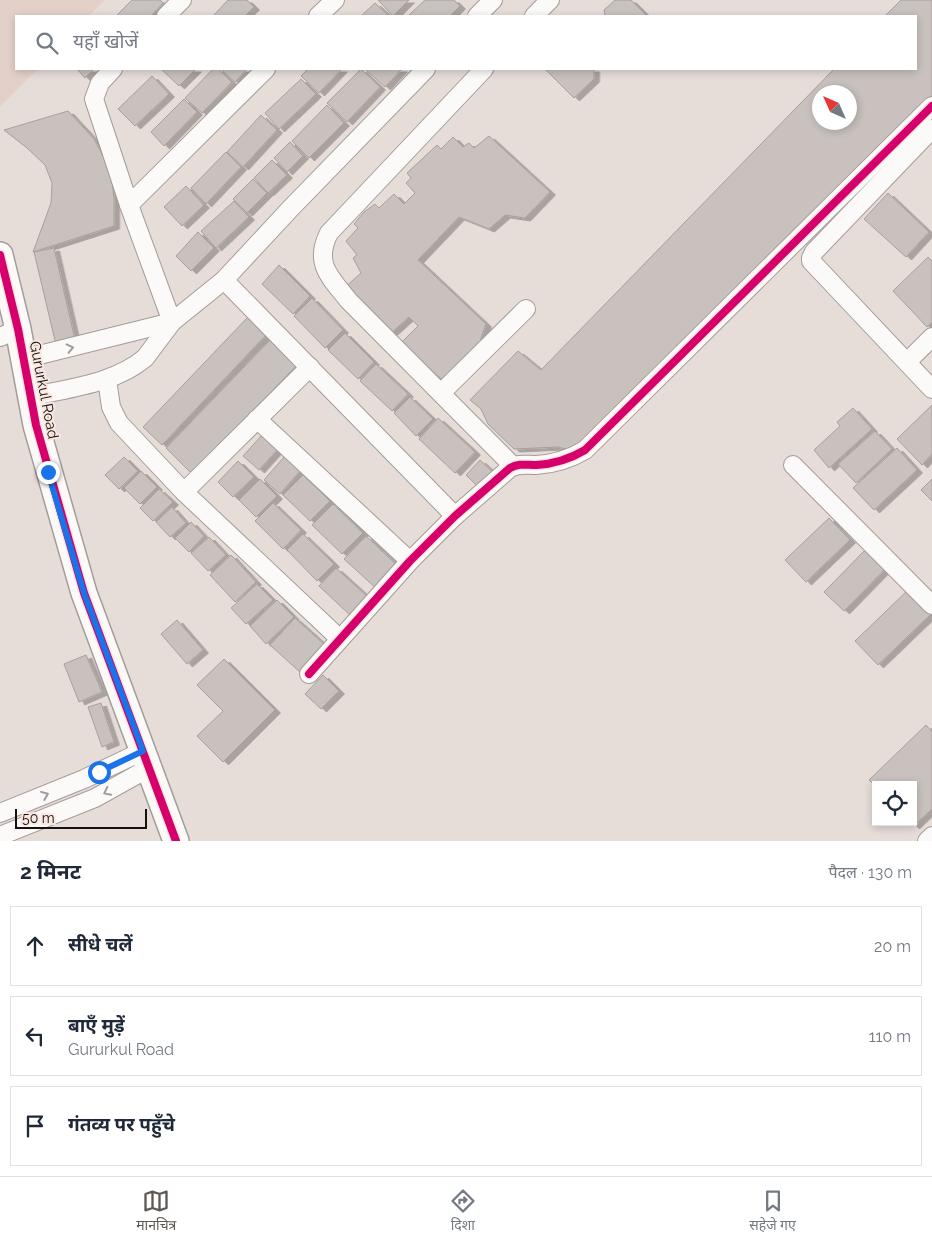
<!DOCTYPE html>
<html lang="hi">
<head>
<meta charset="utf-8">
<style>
	:root { --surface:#fff; --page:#f2f2f3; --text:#1f2937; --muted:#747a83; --line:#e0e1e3; --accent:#5f5855 }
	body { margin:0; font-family:Raleway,"Noto Sans Devanagari",sans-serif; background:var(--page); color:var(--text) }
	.controls { position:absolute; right:15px; bottom:15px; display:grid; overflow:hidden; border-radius:0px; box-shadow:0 2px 8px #0003 }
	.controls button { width:45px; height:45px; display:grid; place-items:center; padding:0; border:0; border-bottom:1px solid var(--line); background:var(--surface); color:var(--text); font:25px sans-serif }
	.compass { position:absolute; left:812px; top:85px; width:45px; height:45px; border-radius:50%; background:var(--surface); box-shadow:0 2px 8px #0003; rotate:315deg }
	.scale { position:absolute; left:15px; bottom:12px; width:132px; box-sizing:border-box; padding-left:5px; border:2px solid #16100e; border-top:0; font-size:14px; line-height:18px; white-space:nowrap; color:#16100e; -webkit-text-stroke:4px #f9e7e0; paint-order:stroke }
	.stop { position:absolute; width:15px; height:15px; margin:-11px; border:4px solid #1a73e8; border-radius:50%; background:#fff }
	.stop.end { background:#1a73e8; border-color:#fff; box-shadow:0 1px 5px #0008 }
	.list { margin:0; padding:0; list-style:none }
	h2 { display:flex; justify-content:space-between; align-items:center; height:65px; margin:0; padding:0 20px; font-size:21px }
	h2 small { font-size:16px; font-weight:400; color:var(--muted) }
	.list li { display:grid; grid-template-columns:32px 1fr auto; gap:15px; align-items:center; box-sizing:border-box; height:80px; margin:0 10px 10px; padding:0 10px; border:1px solid var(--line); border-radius:0px }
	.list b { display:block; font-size:19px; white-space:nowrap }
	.list p { margin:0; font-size:16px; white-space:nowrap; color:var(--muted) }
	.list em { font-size:16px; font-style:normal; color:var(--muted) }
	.icon { flex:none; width:28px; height:28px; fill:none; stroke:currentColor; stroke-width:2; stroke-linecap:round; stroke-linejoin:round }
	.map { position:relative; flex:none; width:932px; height:841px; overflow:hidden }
	.search { position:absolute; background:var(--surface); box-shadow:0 2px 8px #0003; left:15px; right:15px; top:15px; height:55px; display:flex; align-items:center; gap:12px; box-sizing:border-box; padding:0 18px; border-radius:0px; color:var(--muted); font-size:19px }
	.sheet { height:335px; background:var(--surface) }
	nav { display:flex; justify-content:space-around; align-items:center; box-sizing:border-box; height:70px; border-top:1px solid var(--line); background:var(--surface); font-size:14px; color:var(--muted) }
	nav a { display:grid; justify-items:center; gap:2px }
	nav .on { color:var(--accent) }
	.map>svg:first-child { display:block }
</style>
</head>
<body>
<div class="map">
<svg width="932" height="841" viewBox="0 0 932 841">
	<defs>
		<filter id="shadow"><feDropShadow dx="5.5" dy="3" stdDeviation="0" flood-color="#0004"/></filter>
	</defs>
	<rect width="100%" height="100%" fill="#e6ddd9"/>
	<path fill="#e3d1c9" d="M0,0H105L89,16H16V69H38L0,107Z"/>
	<g fill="#c8c1be" stroke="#a7a09c" fill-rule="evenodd" filter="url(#shadow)">
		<path d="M132,0H160L163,3L151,16H116Z"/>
		<path d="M228,0H247L254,7L245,16H213Z"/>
		<path d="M378,0H409L393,16Z"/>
		<path d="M425,0H454L460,6L450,16H408Z"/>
		<path d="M615,0H631L647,16H605L604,10Z"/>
		<path d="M901,0H932V99L578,452L558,447L514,449L488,424L481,409L470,400L518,351L541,370L834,69H916V16H885ZM820,92H850V122H820Z"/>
		<path d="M375,3L389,16H361Z"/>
		<path d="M77,69H94L85,78Z"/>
		<path d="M161,69H196L179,86Z"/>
		<path d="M213,69H218L232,82L202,113L185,98Z"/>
		<path d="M221,69H247L235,82Z"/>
		<path d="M308,69H342L319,93L301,76Z"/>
		<path d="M361,69L380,87L347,122L327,103Z"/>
		<path d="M365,69H402L385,87Z"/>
		<path d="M545,69H594V79L574,98Z"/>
		<path d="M152,76L169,94L135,126L118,109Z"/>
		<path d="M301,79L316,94L279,129L265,113Z"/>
		<path d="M184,99L197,112L164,146L151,132Z"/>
		<path d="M327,105L344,123L309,158L292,141Z"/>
		<path d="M68,111L94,139L111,171L114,199V226L33,252L51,203L52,183L45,165L27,148L4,130Z"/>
		<path d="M261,115L277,130L243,167L227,152Z"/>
		<path d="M489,136L550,192L525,218L505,215L489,229L459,217L418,260L486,324L481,338V343L469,357L441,379L401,343L418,326L409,317L390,334L343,289L361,273L353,258L357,255L346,241L358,228L354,224L364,212L375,204L379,208L394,194L404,204L415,193L406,183L411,178L407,173L437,145L441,149L453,137L463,147L469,143L474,148Z"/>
		<path d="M290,142L303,156L287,172L274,158Z"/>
		<path d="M226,152L241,167L206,204L191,188Z"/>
		<path d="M272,160L287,175L268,193L254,178Z"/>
		<path d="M253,179L267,193L247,213L233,199Z"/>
		<path d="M186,186L204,205L182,226L164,207Z"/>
		<path d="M888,193L929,232L906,257L864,219Z"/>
		<path d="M234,201L249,217L216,248L201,231Z"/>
		<path d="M198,232L214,248L191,271L176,256Z"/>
		<path d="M54,248L76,344L57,349L34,252Z"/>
		<path d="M928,257L932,261V322L927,327L893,291Z"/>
		<path d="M279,265L310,296L293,314L262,284Z"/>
		<path d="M312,298L343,330L325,348L294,316Z"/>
		<path d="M248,317L266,335L162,445L143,427Z"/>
		<path d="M345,333L374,362L358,379L328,350Z"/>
		<path d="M272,338L299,363L192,474L166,448Z"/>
		<path d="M376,364L408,394L392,411L360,381Z"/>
		<path d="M410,397L433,419L416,436L394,413Z"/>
		<path d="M932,405V454L922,465L897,439Z"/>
		<path d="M853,408L872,429L829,468L814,450L840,426L837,422Z"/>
		<path d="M438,418L475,452L455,473L419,439Z"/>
		<path d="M875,431L892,449L856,483L838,464Z"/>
		<path d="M262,435L278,449L259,470L243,456Z"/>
		<path d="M897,448L917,470L874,510L853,488Z"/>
		<path d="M124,457L138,471L119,489L105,475Z"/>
		<path d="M284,457L300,471L280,494L264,480Z"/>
		<path d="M480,460L496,475L481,490L466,475Z"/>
		<path d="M238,461L254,477L233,497L218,482Z"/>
		<path d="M141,471L157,487L140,504L124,488Z"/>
		<path d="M303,475L330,501L310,521L283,495Z"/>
		<path d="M260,479L277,496L256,517L239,500Z"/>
		<path d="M932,479V501L921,490Z"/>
		<path d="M159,489L173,502L153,521L140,508Z"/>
		<path d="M273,503L301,530L283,549L255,521Z"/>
		<path d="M333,504L363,533L342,554L312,525Z"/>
		<path d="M172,507L186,523L170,537L156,522Z"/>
		<path d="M829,518L850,540L806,582L785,560Z"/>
		<path d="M191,522L204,536L189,552L175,538Z"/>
		<path d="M303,534L334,564L317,581L287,550Z"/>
		<path d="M366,536L399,567L378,590L344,559Z"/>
		<path d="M209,537L226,555L208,571L191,553Z"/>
		<path d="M868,547L888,566L844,611L824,592Z"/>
		<path d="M231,555L256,582L235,602L210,575Z"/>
		<path d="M336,568L369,598L351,616L319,586Z"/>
		<path d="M257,584L273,600L246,624L231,608Z"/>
		<path d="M908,590L931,614L878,665L855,641Z"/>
		<path d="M277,600L294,617L266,644L250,626Z"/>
		<path d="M295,618L326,646L301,673L270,645Z"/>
		<path d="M177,620L203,650L187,664L161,634Z"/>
		<path d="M86,655L102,692L79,702L64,664Z"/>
		<path d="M224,659L275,710L223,762L197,736L223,711L197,685Z"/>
		<path d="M323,675L339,691L321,709L305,694Z"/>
		<path d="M101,703L114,742L102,747L88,707Z"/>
		<path d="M926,725L932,732V809L914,826L910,822H913V785H876V787L869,780Z"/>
	</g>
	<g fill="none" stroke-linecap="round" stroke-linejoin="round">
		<defs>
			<g id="street">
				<path d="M166,16L182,0"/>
				<path d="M318,16L335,0"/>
				<path d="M477,16L493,0"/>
				<path d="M534,16L550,0"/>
				<path d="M113,69L100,83L94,99L129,205L172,322"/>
				<path d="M484,69L329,233C313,264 331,278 349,301L513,466"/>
				<path d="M932,129L814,252L811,258V261L932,389"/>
				<path d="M129,205L266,69"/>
				<path d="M224,280L455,516"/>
				<path d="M0,337L18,329"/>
				<path d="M23,359L172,322"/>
				<path d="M907,362L932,337"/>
				<path d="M107,379L111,407L119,423L184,492L340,639"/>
				<path d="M441,393L526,309"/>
				<path d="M30,397C68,388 114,384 145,358L172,322L224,280L290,209L426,69"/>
				<path d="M257,419L410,561"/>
				<path d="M793,465L932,605"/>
				<path d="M184,492L310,367"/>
				<path d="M309,674L410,561L455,516L510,468C519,463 526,465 536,465C554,464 570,459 585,450L932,106"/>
				<path d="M0,813L84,779L143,751"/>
				<path d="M0,836L95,798L149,768"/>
				<path d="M927,841L932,836"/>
			</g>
			<path id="secondary" d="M0,255L18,329L36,425L84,593L176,841"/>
		</defs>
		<use href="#street" stroke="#a39c99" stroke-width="20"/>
		<use href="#secondary" stroke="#a39c99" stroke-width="28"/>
		<use href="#street" stroke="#fbfaf9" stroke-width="18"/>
		<use href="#secondary" stroke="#fbfaf9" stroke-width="25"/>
		<defs>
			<g id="cycleway">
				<path d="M0,255L18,329L36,425L84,593L176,841"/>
				<path d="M309,674L410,561L455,516L510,468C519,463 526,465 536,465C554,464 570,459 585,450L932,106"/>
			</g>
		</defs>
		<use href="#cycleway" stroke="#f9e7e0" stroke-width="11"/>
		<use href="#cycleway" stroke="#d6006c" stroke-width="8"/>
	</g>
	<defs><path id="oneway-chevron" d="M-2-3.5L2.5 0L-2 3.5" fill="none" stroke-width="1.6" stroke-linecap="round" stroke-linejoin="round" transform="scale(1.25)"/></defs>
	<g stroke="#9f9c9b">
		<use href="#oneway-chevron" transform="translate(70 348) rotate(-13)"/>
		<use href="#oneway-chevron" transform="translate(107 792) rotate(154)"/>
		<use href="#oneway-chevron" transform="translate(45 795) rotate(-22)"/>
	</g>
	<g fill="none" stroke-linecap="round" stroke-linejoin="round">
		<path stroke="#1a73e8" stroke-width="6" d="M48,472L84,593L143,751L99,772"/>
	</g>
	<g text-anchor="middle" stroke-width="4" stroke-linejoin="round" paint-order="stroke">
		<g font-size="15" fill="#16100e" stroke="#f9e7e0">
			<text transform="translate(44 390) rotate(79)" y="5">Gururkul Road</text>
		</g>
	</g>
</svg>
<div class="controls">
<button><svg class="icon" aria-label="locate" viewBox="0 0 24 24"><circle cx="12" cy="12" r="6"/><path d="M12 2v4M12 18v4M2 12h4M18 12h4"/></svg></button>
</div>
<svg class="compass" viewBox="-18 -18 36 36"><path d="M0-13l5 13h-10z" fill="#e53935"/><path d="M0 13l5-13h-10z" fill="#747a83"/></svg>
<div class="scale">50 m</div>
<div class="stop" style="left:99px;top:772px"></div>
<div class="stop end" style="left:48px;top:472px"></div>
<div class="search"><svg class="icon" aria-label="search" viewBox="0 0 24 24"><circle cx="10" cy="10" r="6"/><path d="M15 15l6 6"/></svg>यहाँ खोजें</div>
</div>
<section class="sheet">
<h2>2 मिनट<small>पैदल · 130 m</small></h2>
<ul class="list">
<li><svg class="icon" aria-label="ahead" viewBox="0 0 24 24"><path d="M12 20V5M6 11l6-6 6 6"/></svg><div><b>सीधे चलें</b></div><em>20 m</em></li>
<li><svg class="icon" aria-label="left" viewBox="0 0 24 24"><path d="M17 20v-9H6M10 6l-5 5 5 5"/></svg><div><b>बाएँ मुड़ें</b><p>Gururkul Road</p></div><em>110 m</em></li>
<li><svg class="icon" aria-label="arrive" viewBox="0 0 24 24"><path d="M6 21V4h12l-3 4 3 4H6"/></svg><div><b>गंतव्य पर पहुँचे</b></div></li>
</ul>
</section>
<nav>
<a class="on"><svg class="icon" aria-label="map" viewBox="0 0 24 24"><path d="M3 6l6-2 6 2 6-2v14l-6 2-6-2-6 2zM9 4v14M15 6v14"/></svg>मानचित्र</a>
<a><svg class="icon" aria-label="directions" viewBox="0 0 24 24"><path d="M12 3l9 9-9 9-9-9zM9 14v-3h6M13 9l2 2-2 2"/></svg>दिशा</a>
<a><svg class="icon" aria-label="saved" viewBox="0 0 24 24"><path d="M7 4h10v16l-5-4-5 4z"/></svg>सहेजे गए</a>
</nav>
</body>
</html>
